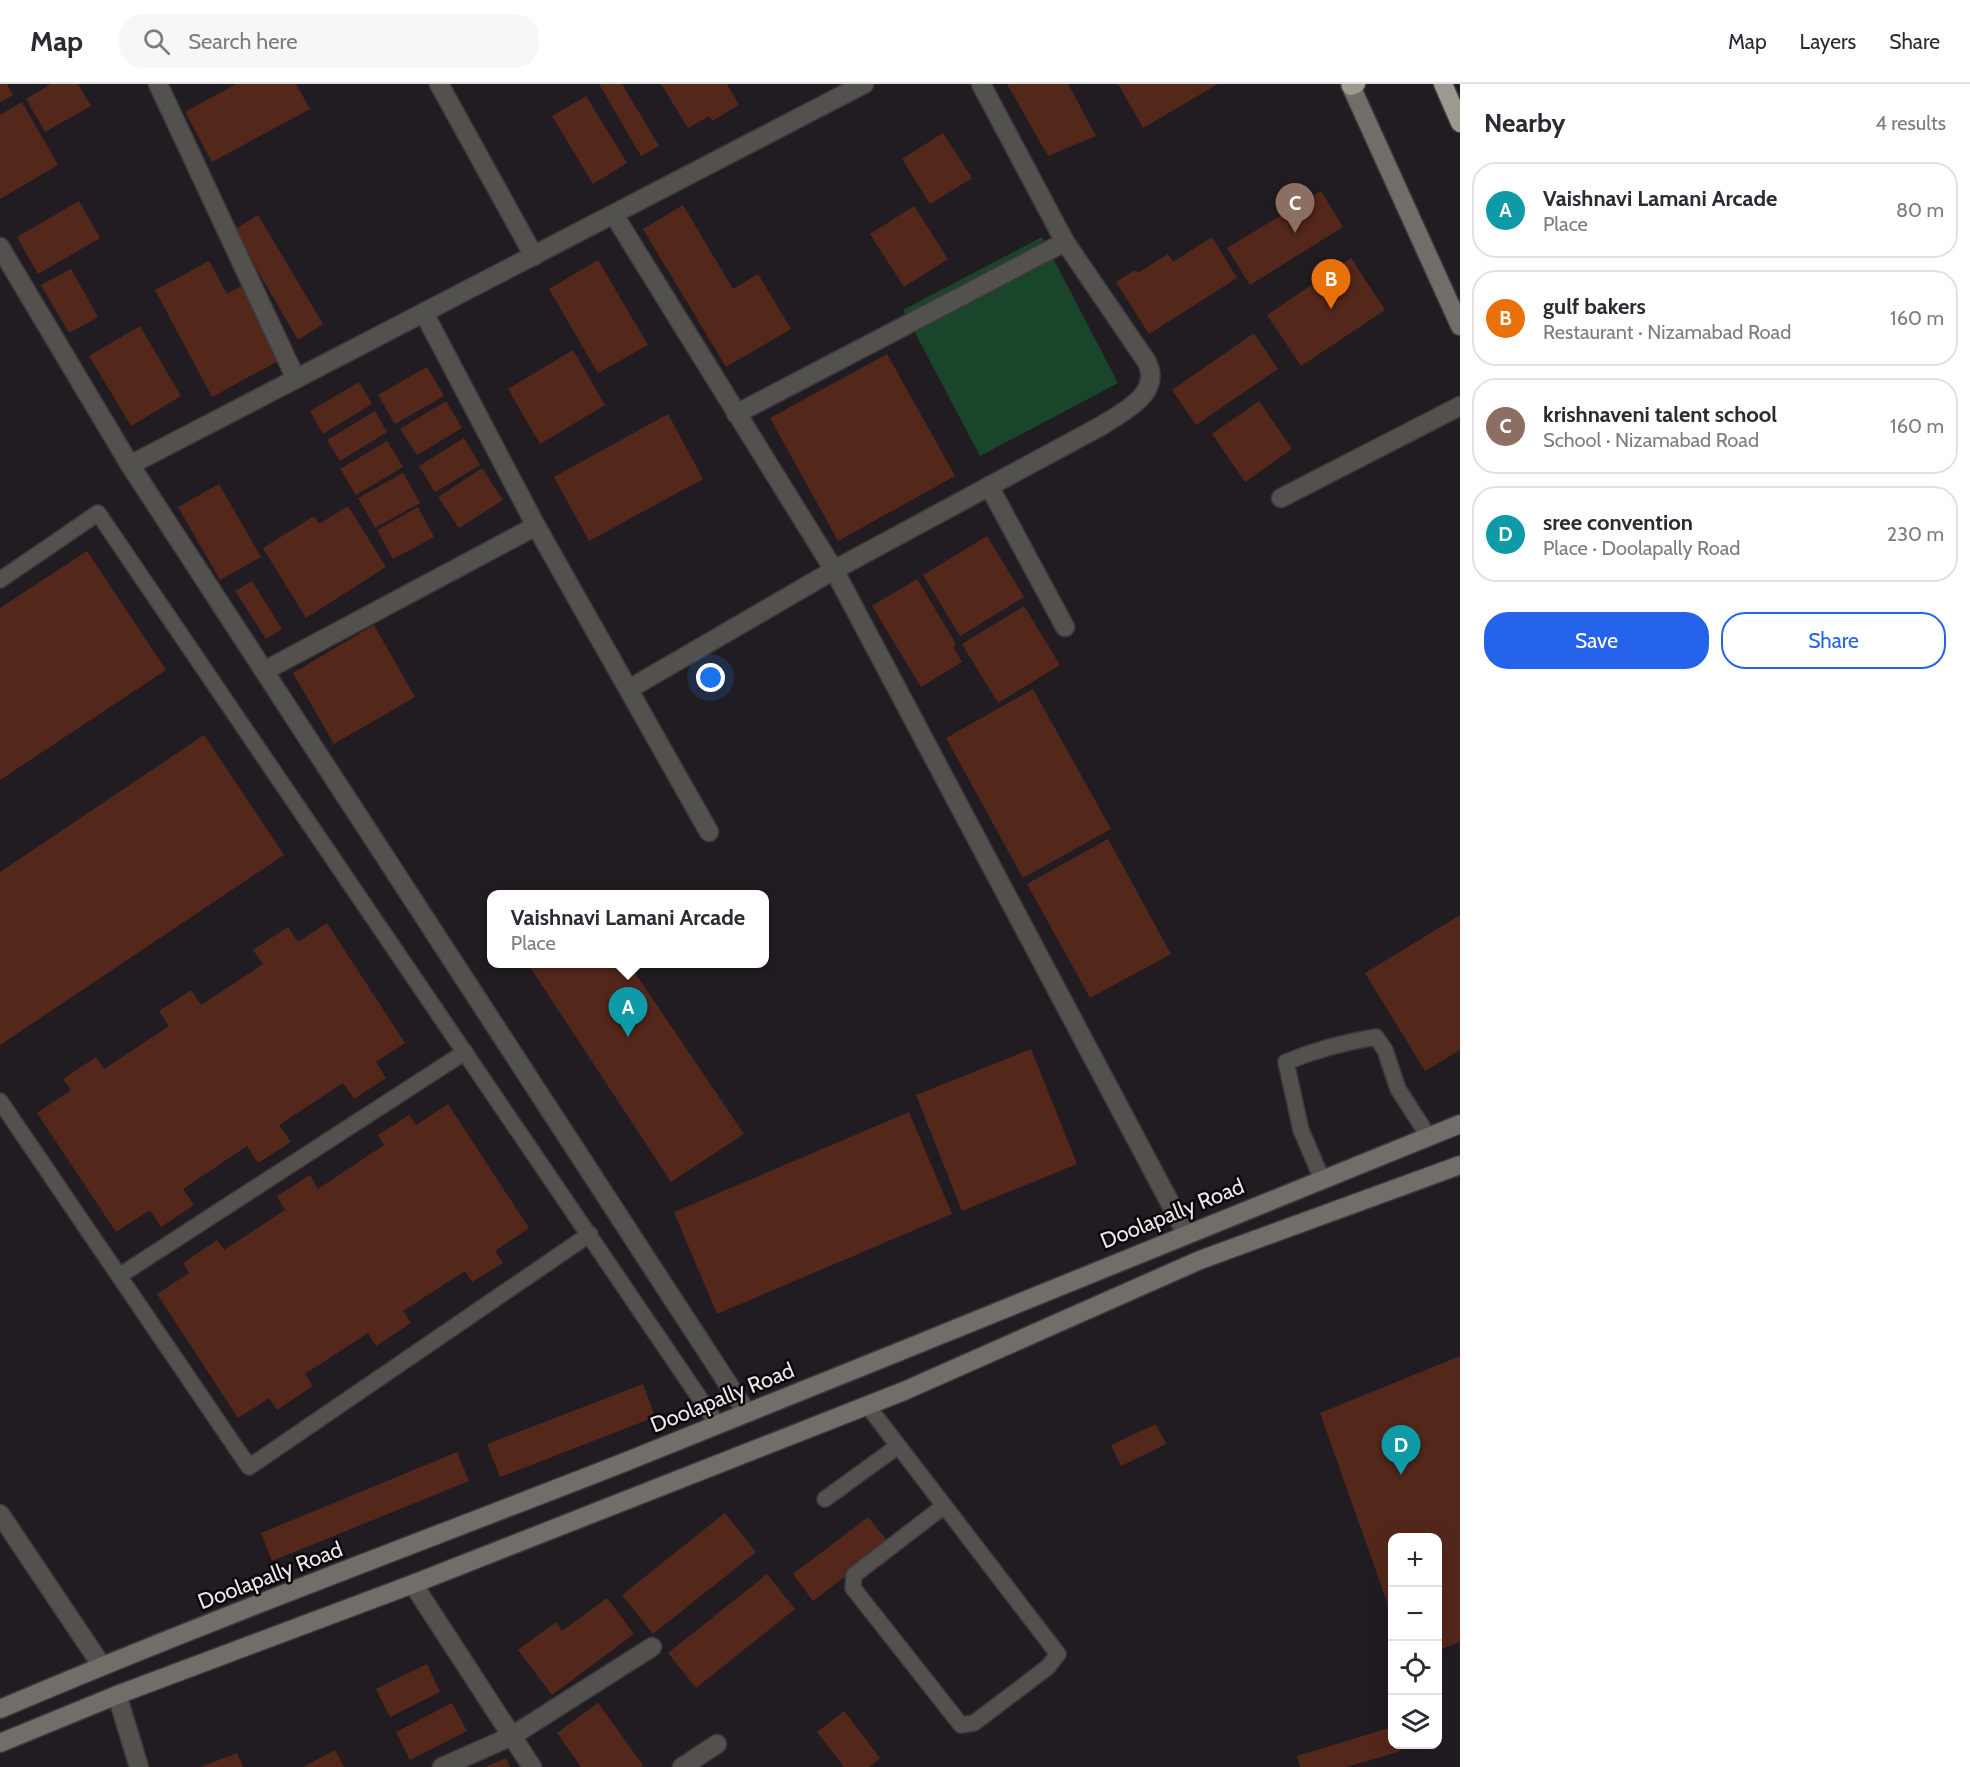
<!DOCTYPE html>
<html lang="en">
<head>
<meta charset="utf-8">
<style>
	:root { --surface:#fff; --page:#f7f7f7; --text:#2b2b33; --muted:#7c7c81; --line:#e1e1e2; --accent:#2563eb }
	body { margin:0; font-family:Cabin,sans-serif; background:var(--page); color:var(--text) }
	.controls { position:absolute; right:18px; bottom:18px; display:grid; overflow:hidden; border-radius:12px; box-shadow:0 6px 24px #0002 }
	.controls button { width:54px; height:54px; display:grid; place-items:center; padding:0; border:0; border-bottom:2px solid var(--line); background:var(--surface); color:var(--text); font:30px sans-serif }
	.you { position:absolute; left:711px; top:594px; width:21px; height:21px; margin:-15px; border:4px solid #fff; border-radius:50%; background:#1a73e8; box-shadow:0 0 0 9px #1a73e833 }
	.badge { display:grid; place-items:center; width:39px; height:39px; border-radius:50%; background:var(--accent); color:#fff; font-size:20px; font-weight:700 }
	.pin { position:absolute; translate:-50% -50px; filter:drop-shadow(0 2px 3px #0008) }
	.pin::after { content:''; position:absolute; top:32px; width:21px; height:18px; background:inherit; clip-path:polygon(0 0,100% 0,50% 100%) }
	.popup { position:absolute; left:487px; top:806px; width:282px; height:78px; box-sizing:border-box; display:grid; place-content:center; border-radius:12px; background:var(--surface); filter:drop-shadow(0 2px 4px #0005); font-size:20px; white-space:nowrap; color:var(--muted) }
	.popup b { font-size:22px; color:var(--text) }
	.popup::after { content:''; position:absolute; left:50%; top:100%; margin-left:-12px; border:12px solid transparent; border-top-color:var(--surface) }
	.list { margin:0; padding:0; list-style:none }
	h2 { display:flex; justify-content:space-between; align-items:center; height:78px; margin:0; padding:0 24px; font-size:26px }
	h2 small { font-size:20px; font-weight:400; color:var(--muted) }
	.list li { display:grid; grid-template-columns:39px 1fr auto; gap:18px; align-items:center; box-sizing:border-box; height:96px; margin:0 12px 12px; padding:0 12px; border:2px solid var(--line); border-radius:24px }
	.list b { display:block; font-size:22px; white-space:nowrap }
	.list p { margin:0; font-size:20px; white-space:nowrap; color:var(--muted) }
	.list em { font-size:20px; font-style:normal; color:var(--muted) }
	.actions { display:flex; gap:12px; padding:18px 24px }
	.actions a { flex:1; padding:14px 0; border:2px solid var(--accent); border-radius:24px; text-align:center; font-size:21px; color:var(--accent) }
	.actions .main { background:var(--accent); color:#fff }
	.icon { flex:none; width:33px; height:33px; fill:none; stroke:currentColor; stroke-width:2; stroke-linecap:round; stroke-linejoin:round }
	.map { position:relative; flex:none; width:1460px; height:1683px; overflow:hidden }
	header { display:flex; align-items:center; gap:36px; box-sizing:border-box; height:84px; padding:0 30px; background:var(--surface); border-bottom:2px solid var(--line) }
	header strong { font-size:28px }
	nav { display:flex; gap:33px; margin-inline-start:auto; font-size:21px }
	.search { width:420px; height:54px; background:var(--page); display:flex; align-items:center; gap:15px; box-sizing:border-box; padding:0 21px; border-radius:24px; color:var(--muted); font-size:22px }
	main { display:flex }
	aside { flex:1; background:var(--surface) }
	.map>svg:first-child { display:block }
</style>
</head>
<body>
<header>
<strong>Map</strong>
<div class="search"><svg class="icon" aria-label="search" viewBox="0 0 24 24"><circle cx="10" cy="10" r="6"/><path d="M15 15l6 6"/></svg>Search here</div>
<nav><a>Map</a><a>Layers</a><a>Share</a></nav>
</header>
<main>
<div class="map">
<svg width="1460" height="1683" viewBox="0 0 1460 1683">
	<rect width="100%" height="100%" fill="#211c21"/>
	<path fill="#19462b" d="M1042,153L1118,299L980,372L903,226Z"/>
	<g fill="#54271b">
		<path d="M0,0H7L13,11L0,18Z"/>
		<path d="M51,0H78L91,22L45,48L26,15Z"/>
		<path d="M236,0H296L310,25L212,78L185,28Z"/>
		<path d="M599,0H622L659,62L641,72Z"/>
		<path d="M661,0H727L739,21L712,37L709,32L688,44Z"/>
		<path d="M1007,0H1068L1096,52L1048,72Z"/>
		<path d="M1118,0H1218L1143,44Z"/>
		<path d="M586,12L627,79L593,100L552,32Z"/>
		<path d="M22,18L58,81L0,115V31Z"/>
		<path d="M943,49L972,94L930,120L902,75Z"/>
		<path d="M1321,107L1343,143L1250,201L1227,164Z"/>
		<path d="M79,117L100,154L38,190L17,153Z"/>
		<path d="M683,121L733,205L758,190L791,245L726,283L643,145Z"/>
		<path d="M914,122L948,175L904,203L870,150Z"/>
		<path d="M258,131L323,240L298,256L234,146Z"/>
		<path d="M1212,153L1237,194L1149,250L1116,198L1135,186L1138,189L1168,170L1173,178Z"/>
		<path d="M1351,174L1385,226L1301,282L1267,231Z"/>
		<path d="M598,176L648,261L598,289L549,205Z"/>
		<path d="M209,177L227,210L241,202L280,276L212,313L155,206Z"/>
		<path d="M71,185L98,233L69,249L41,201Z"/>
		<path d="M140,242L181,312L131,342L89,272Z"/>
		<path d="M1254,249L1278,285L1196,341L1172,306Z"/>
		<path d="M573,266L605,321L540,360L508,305Z"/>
		<path d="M887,270L955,392L838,457L770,334Z"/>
		<path d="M427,283L444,312L395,340L378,311Z"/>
		<path d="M359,298L372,320L323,350L310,327Z"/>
		<path d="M446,317L462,344L417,371L400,345Z"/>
		<path d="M1259,317L1292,365L1245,398L1212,350Z"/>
		<path d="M375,327L387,348L340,377L327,356Z"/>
		<path d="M668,330L703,395L589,457L554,393Z"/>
		<path d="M464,354L480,381L435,408L419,382Z"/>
		<path d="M387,357L403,383L356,411L340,385Z"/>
		<path d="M482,384L503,416L459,444L438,413Z"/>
		<path d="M403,389L420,419L375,444L358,414Z"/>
		<path d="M219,400L261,473L220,496L178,423Z"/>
		<path d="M348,422L386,483L306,534L263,464L314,432L319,440Z"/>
		<path d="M418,423L434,453L393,475L377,446Z"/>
		<path d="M987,452L1024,513L960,552L923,491Z"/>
		<path d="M87,467L166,586L0,696V524Z"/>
		<path d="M917,495L956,560L953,562L962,578L921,603L872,522Z"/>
		<path d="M252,497L282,545L266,555L235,507Z"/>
		<path d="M1024,522L1060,581L998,619L962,560Z"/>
		<path d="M374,541L415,613L334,660L293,589Z"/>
		<path d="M1033,605L1111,745L1023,794L946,654Z"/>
		<path d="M204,651L284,771L0,961V788Z"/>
		<path d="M1108,755L1171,870L1090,914L1027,800Z"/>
		<path d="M1460,831V966L1425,987L1365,889Z"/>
		<path d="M327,839L405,959L376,978L386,994L354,1015L343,999L279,1041L291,1058L258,1079L247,1062L183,1105L194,1121L161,1143L150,1126L116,1148L37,1029L71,1006L63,995L96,973L104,985L169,942L159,927L191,906L201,921L263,880L253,866L288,843L298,858Z"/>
		<path d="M528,880H629L744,1050L671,1098Z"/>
		<path d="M1031,965L1077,1080L962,1127L916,1011Z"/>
		<path d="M448,1020L529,1144L495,1167L503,1179L472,1198L465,1187L403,1227L411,1239L376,1262L368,1249L305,1290L313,1302L277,1326L269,1314L238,1334L157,1210L189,1189L183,1179L217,1156L224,1166L285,1126L277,1112L310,1091L318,1105L384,1061L378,1051L409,1031L416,1041Z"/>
		<path d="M909,1028L952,1130L717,1230L674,1128Z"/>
		<path d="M1460,1272V1558L1438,1566V1454H1392V1532L1320,1329Z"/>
		<path d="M643,1300L655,1333L500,1393L487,1360Z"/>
		<path d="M1156,1340L1166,1360L1121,1382L1111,1361Z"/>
		<path d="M457,1368L469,1397L272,1477L261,1449Z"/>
		<path d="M725,1429L756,1468L653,1550L622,1511Z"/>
		<path d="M868,1433L889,1459L813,1517L793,1490Z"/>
		<path d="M767,1490L795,1525L696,1604L668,1569Z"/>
		<path d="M607,1514L634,1550L552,1611L518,1566L556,1538L562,1547Z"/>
		<path d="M427,1580L440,1608L390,1633L376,1605Z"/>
		<path d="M452,1619L467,1647L410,1676L396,1648Z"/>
		<path d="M598,1619L643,1681L640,1683H581L557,1649Z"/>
		<path d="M844,1627L880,1674L869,1683H844L817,1648Z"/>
		<path d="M1392,1643V1660H1399L1401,1667L1346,1683H1300L1297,1672Z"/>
		<path d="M335,1666L344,1683H303Z"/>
		<path d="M237,1669L243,1683H200Z"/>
		<path d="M506,1674L510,1683H485Z"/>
	</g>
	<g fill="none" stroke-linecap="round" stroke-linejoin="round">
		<defs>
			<g id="lane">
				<path d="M0,496L98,429L718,1341"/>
				<path d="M0,1017L249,1383L590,1150"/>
				<path d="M1322,1095L1301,1046L1286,978C1315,966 1345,958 1376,953L1385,966L1398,1005L1429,1053"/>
				<path d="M119,1192L465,968"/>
				<path d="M867,1321L1058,1570L1048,1583L974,1639L961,1641L853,1504L854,1491L944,1422"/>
				<path d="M825,1415L898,1362"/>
			</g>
			<g id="street">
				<path d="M158,0L296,295"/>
				<path d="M439,0L534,172"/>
				<path d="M614,131L834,486L1186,1149"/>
				<path d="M0,163L130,381L747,1329"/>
				<path d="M424,229L536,442L709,748"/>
				<path d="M736,330L1065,158"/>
				<path d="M130,381L864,0"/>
				<path d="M989,402L1065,543"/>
				<path d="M1281,414L1460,322"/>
				<path d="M266,586L536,442"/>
				<path d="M629,605L834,486L1101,342C1124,327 1162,310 1147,278L1065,158L981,0"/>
				<path d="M0,1430L102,1582"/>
				<path d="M413,1500L532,1683"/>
				<path d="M117,1611L139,1683"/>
				<path d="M442,1683L512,1652L652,1563"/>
				<path d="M682,1683L717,1660"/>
			</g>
			<g id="secondary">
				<path d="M1350,0L1460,242"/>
				<path d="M0,1625C206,1537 416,1460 625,1378C904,1267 1181,1152 1460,1040"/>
				<path d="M0,1659L117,1611L413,1500L904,1307L1200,1176L1460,1081"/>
			</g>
			<g id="highway">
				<path d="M1443,0L1460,39"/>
				<path d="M1351,2L1356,0"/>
			</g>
		</defs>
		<use href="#lane" stroke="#3d383d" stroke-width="18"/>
		<use href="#street" stroke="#3d383d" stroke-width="21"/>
		<use href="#secondary" stroke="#3d383d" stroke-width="21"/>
		<use href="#highway" stroke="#3d383d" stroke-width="21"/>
		<use href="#lane" stroke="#53514e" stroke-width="15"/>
		<use href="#street" stroke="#53514e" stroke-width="18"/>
		<use href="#secondary" stroke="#716d69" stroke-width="18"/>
		<use href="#highway" stroke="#9d9890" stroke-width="18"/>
	</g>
	<g text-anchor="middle" stroke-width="5" stroke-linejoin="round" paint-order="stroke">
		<g font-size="22" fill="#eae6ea" stroke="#090709">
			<text transform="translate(1172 1129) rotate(-22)" y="8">Doolapally Road</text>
			<text transform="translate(722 1313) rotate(-22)" y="8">Doolapally Road</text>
			<text transform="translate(270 1491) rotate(-21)" y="8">Doolapally Road</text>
		</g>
	</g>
</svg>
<div class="controls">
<button>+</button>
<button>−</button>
<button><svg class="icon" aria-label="locate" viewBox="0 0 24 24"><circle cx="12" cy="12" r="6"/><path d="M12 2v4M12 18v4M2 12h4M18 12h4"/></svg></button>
<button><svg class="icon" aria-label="layers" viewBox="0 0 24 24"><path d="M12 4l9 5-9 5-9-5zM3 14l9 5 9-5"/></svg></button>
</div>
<div class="you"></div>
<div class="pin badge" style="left:628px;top:953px;background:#0f9aa8">A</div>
<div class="popup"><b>Vaishnavi Lamani Arcade</b>Place</div>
<div class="pin badge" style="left:1331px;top:225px;background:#e8710a">B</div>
<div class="pin badge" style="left:1295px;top:149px;background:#8d6e63">C</div>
<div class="pin badge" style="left:1401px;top:1391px;background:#0f9aa8">D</div>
</div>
<aside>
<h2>Nearby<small>4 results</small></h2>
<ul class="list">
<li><span class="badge" style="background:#0f9aa8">A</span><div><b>Vaishnavi Lamani Arcade</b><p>Place</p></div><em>80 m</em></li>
<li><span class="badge" style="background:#e8710a">B</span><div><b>gulf bakers</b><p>Restaurant · Nizamabad Road</p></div><em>160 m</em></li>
<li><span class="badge" style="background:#8d6e63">C</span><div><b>krishnaveni talent school</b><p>School · Nizamabad Road</p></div><em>160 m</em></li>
<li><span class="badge" style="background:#0f9aa8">D</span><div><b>sree convention</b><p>Place · Doolapally Road</p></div><em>230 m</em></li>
</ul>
<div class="actions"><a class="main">Save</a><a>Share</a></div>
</aside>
</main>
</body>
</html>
